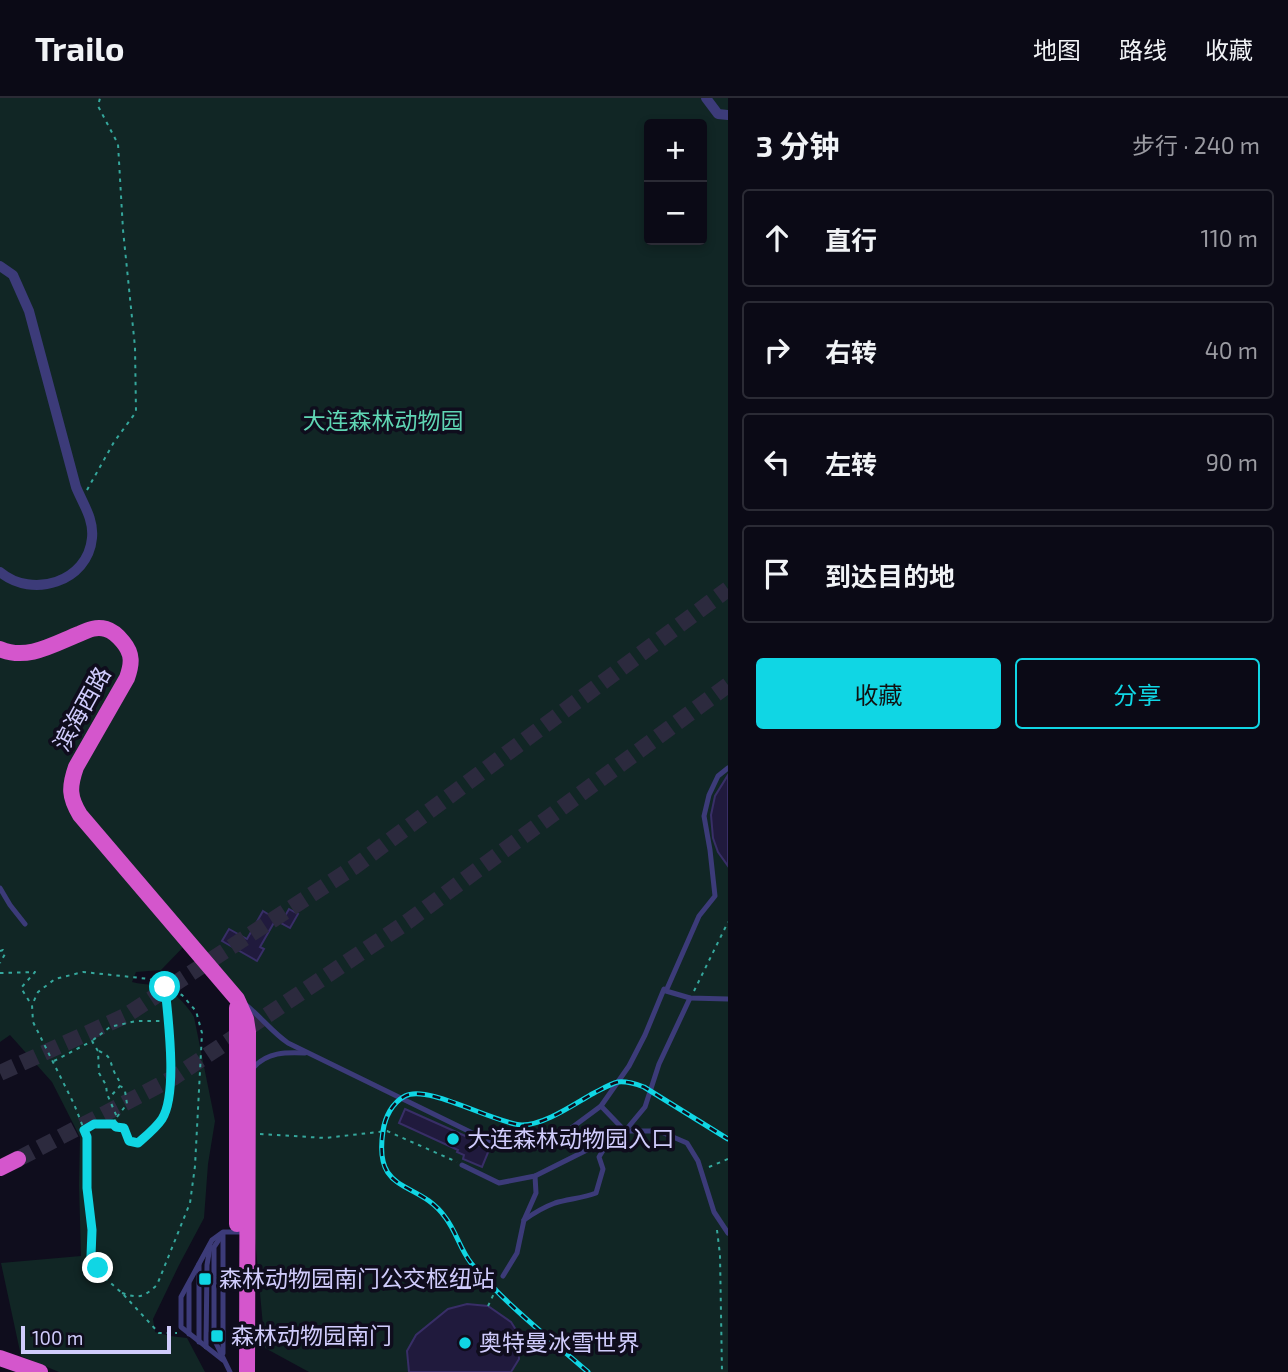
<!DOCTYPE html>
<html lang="zh">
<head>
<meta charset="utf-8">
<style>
	:root { --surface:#0b0a16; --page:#191823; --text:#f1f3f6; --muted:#9a9aa1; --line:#2b2b35; --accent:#10d6e4 }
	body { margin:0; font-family:"Exo 2","Noto Sans SC",sans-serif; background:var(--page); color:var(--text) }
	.controls { position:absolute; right:21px; top:21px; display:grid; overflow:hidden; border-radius:7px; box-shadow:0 4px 10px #0003 }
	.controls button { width:63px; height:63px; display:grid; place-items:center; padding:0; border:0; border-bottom:2px solid var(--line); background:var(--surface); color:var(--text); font:35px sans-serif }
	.scale { position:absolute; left:21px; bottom:18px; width:150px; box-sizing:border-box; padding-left:7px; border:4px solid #d0ccfc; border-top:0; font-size:19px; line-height:24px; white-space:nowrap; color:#d0ccfc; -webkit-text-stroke:5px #0f0d1d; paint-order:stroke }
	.stop { position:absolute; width:21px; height:21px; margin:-16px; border:5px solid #10d6e4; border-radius:50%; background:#fff }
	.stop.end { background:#10d6e4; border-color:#fff; box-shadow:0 2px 7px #0008 }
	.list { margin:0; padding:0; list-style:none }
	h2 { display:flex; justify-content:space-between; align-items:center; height:91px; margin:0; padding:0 28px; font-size:30px }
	h2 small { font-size:23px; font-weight:400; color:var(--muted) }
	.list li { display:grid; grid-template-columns:46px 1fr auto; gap:21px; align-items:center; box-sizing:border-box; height:98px; margin:0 14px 14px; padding:0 14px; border:2px solid var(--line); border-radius:7px }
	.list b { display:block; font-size:26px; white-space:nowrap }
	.list em { font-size:23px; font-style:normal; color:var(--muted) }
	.actions { display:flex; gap:14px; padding:21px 28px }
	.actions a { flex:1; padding:16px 0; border:2px solid var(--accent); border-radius:7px; text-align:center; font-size:24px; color:var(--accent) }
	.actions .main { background:var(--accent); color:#111 }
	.icon { flex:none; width:38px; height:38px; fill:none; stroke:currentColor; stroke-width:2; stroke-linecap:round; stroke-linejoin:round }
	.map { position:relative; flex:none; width:728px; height:1274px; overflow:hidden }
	header { display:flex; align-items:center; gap:42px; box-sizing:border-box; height:98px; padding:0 35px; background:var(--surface); border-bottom:2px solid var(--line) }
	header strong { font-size:33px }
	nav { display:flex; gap:38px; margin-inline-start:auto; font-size:24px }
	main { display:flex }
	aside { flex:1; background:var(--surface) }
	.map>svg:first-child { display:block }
</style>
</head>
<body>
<header>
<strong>Trailo</strong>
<nav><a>地图</a><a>路线</a><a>收藏</a></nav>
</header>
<main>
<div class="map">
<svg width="728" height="1274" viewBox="0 0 728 1274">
	<rect width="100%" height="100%" fill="#0f0d1d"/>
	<path fill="#112625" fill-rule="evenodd" d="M0,0H728V1274H309L265,1250L232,887L193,839L161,872L136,874L132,884C139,886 147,886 155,887C172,892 185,904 194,919L215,1023L208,1066L204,1120L179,1167L153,1221L155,1234L170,1238L187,1240L205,1274H59L21,1258L1,1165L81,1158L79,1087L80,1039L52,984L10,937L0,944ZM649,26H702V142H649Z"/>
	<g fill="#201a3d" stroke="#382e67" stroke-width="2">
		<path d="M728,677V768L718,754L713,740L711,717L715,698Z"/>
		<path d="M289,811L298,816L290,830L281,825Z"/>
		<path d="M263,813L276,821L260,849L264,851L257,863L222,843L229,831L247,841Z"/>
		<path d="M405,1011L481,1045L478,1047L489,1052L482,1069L463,1061L464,1057L457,1054L458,1052L399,1025Z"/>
		<path d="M467,1206L488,1208L511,1224L518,1235L519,1261L511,1274H409L407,1253L416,1237L448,1211Z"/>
	</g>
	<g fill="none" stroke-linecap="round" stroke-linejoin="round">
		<g stroke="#2c2a3e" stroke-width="16" stroke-dasharray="16 8" stroke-linecap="butt">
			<path d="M0,975L125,918L354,769L728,491"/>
			<path d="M18,1061L173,980L407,824L728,587"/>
		</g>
		<g stroke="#35a79c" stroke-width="2" stroke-dasharray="3.5 5" stroke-linecap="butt">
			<path d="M87,392L114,344L136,314L135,249L123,132L118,46L98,8L100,0"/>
			<path d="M0,853L3,852L5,856L0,865"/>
			<path d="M0,875L35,874L21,890L31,906"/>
			<path d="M694,893L728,824"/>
			<path d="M93,942L110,929L136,923H168"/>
			<path d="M99,953C111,959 109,960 113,971C115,977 119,981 121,987L109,1000"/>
			<path d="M54,963L92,943L98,953L99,975L106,987L107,996L117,1019L113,1026H94L85,1031"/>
			<path d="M117,1019L127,1006L125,993L121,988"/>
			<path d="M113,1026L116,1029L124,1030L129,1043L138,1045C146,1038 156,1030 162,1021C178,997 168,920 166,890"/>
			<path d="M260,1036L325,1040L387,1033L457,1064"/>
			<path d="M709,1069L728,1061"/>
			<path d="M717,1132L720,1157L722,1274"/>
			<path d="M122,1195C139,1201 144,1199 157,1187L190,1105L195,1068L202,935L196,913L182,897L150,881L83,874L55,881L38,894L32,907L33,924L74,1006L87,1039V1090L92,1132L91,1158L105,1180L122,1195L159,1235H177"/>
			<path d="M488,1208L499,1185"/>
		</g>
		<g stroke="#3c3b79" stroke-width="5">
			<path d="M728,670L718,678L709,697L704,718L710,752L715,798L699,818L666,893L690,900L728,901"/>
			<path d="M0,790L10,807L25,826"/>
			<path d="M246,907C261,919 272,934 288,945L497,1047L521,1051L547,1048L601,1008L625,1033L645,1009L659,966L690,900"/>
			<path d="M253,970C267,954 286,954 305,955"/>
			<path d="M601,1008L629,968L645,937L664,891"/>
			<path d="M462,1067L499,1085L535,1078L625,1033H659L687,1045L698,1063L714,1114L728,1135"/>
			<path d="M524,1122C534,1115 544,1109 555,1105C569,1101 583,1100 596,1095L603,1071L599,1059L610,1041"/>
			<path d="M222,1137L214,1149V1241L230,1274"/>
			<path d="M503,1178L517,1155L524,1122L536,1095L535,1078"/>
			<path d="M189,1186V1236"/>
			<path d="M199,1244V1166"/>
			<path d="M206,1249L207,1167L210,1149"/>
			<path d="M223,1255V1136"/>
			<path d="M223,1262L181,1229V1199L212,1142L223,1134H246"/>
		</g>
		<g stroke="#3c3b79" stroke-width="10">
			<path d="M706,0L718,16L728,17"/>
			<path d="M0,168L13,177L29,213L76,389C83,406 94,421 92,440C88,484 32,501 0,474"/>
		</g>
		<g stroke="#d456cc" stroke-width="16">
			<path d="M0,551C27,563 54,546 79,536C88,532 96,528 106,531C113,533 119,539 123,544C133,556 132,566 127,580L76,669C69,689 69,699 80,717L237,901L246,921L248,934L247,1274"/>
			<path d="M0,1070L18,1061"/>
			<path d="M237,1126V910"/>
			<path d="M0,1260L40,1274"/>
		</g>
		<defs>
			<path id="rail" d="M588,1274C548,1239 505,1206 471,1165C460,1151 456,1133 445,1119C418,1081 373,1098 383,1033C385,1019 392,1005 405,998C428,986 493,1025 522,1027C545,1027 574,1006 594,995C602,991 610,986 618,984C627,983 636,986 644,989L728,1041"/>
		</defs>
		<use href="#rail" stroke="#10d6e4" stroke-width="5"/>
		<use href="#rail" stroke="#0f0d1d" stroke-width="2.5" stroke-dasharray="8" stroke-linecap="butt"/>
	</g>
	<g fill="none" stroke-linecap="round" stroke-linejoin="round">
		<path stroke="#10d6e4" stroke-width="9" d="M98,1170L91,1158L92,1132L87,1090V1039L84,1032L94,1026H113L116,1029L124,1030L129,1043L138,1045C146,1038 156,1030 162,1021C178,996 168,920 165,889"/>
	</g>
	<g fill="#10d6e4" stroke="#0f0d1d" stroke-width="2.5">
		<circle cx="453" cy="1041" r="7"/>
		<rect x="198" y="1174" width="14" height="14" rx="3.5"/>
		<rect x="210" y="1231" width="14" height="14" rx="3.5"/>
		<circle cx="465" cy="1245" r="7"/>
	</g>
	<g text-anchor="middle" stroke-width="7" stroke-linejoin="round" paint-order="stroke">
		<g font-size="23" fill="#5fd6b4" stroke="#0f0d1d">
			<text x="383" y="331">大连森林动物园</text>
		</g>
		<g font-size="23" fill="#d0ccfc" stroke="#0f0d1d">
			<text transform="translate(82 611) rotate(-61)" y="8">滨海西路</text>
		</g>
		<g font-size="23" fill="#d0ccfc" stroke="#0f0d1d" text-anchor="start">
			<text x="467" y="1049">大连森林动物园入口</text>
			<text x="219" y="1189">森林动物园南门公交枢纽站</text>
			<text x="231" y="1246">森林动物园南门</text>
			<text x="479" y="1253">奥特曼冰雪世界</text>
		</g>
	</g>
</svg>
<div class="controls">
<button>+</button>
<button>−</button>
</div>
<div class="scale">100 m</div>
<div class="stop" style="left:165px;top:889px"></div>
<div class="stop end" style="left:98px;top:1170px"></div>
</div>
<aside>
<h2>3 分钟<small>步行 · 240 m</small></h2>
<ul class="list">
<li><svg class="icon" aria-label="ahead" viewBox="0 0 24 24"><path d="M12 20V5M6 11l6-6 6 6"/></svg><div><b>直行</b></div><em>110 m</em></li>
<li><svg class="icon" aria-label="right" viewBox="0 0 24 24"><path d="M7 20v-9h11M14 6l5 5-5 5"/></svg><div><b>右转</b></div><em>40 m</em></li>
<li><svg class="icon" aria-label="left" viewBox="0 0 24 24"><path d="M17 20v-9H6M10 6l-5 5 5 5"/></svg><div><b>左转</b></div><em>90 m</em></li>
<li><svg class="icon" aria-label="arrive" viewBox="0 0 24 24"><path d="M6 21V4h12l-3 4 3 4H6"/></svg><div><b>到达目的地</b></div></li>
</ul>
<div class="actions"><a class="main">收藏</a><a>分享</a></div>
</aside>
</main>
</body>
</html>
